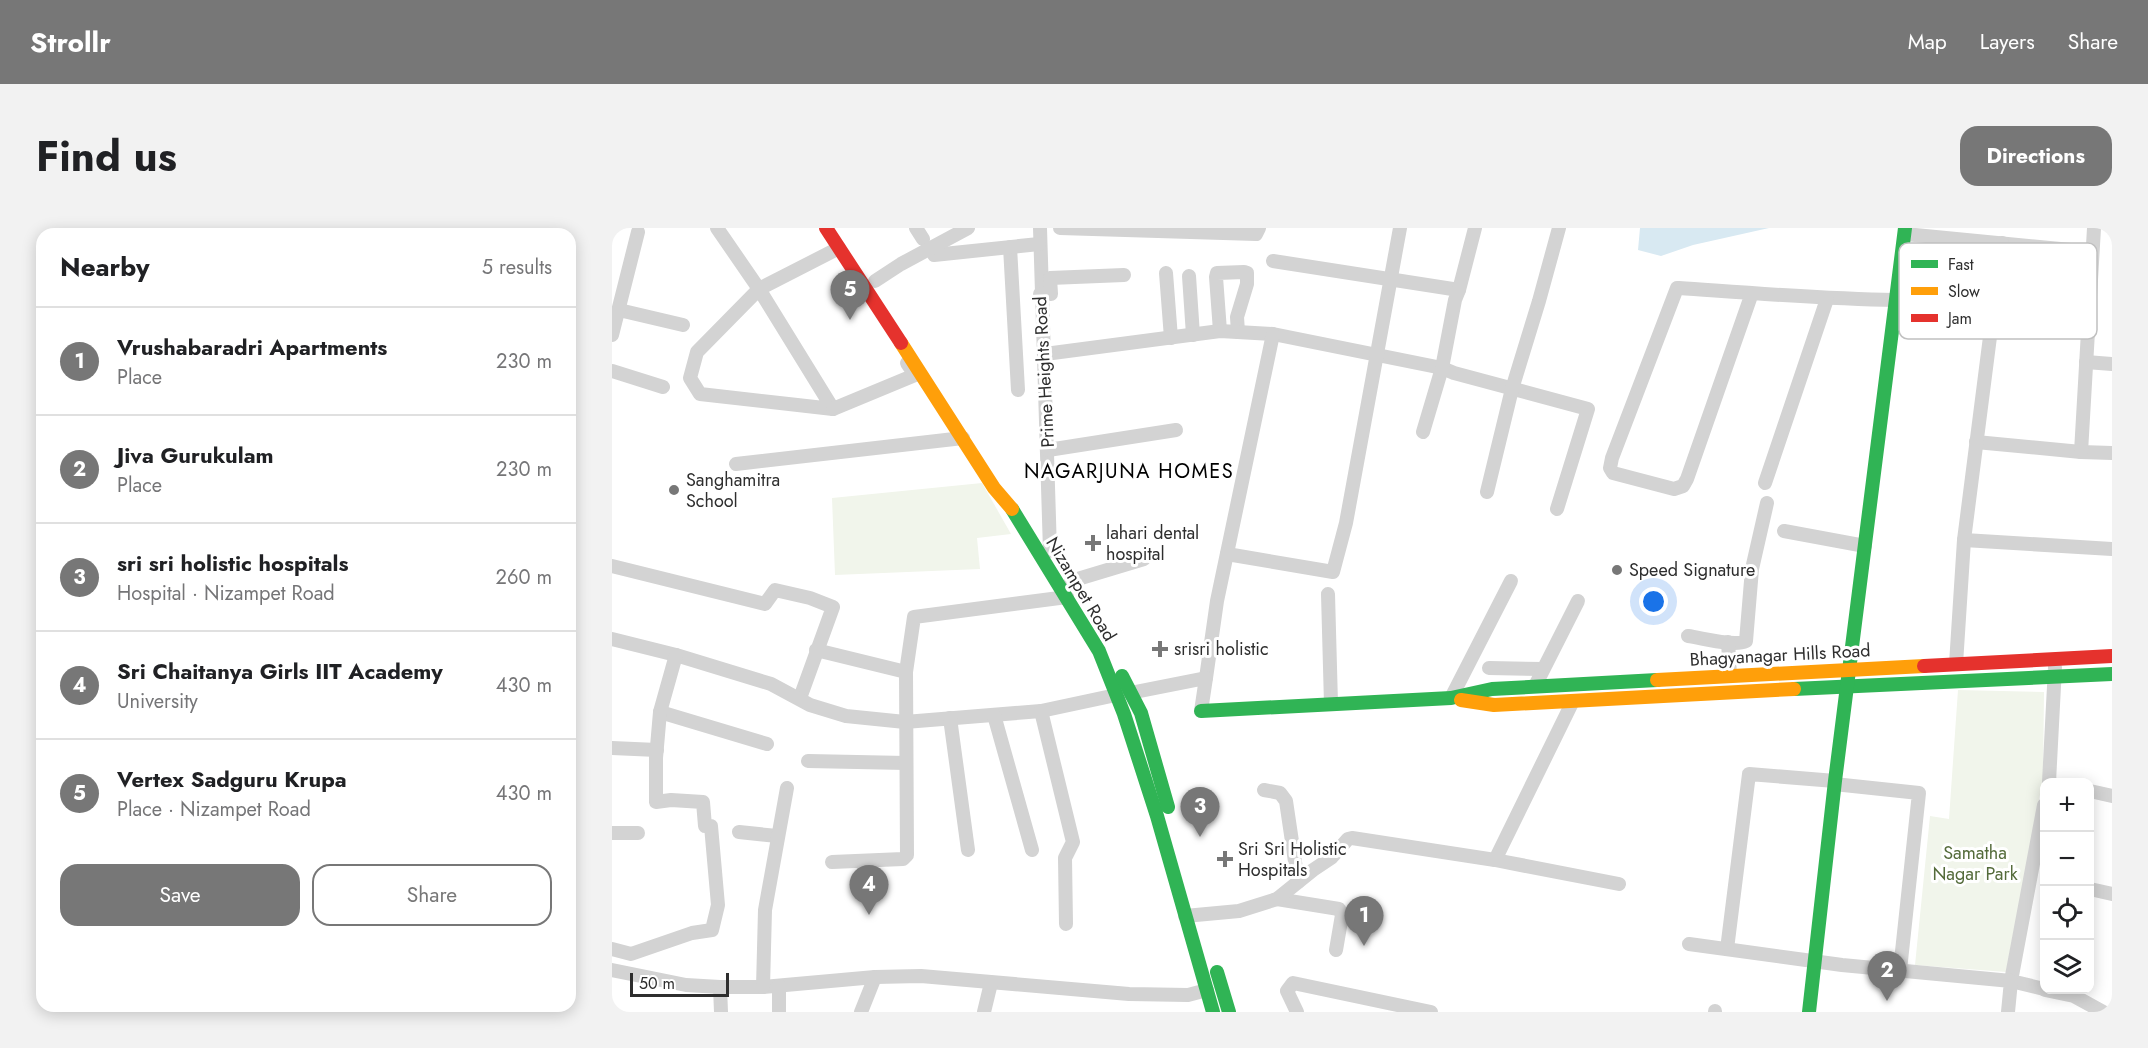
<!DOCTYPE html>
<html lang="en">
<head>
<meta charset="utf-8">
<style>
	:root { --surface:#fff; --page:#f2f2f2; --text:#202124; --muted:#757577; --line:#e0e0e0; --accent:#777 }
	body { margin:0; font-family:Jost,sans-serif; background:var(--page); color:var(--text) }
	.controls { position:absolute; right:18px; bottom:18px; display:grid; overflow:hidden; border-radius:12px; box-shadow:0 3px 15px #0003 }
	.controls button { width:54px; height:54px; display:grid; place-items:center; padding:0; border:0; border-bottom:2px solid var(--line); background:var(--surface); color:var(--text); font:30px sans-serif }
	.scale { position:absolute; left:18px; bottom:15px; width:99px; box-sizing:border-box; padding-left:6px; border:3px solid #2e2e2e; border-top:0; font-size:16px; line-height:21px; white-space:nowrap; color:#2e2e2e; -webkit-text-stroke:4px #fff; paint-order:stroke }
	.you { position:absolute; left:1042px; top:374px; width:21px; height:21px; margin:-15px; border:4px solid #fff; border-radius:50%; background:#1a73e8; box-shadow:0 0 0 9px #1a73e833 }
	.badge { display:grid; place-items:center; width:39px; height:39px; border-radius:50%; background:var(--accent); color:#fff; font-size:20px; font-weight:700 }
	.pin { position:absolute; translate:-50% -50px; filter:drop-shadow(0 2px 3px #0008) }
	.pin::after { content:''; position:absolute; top:32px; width:21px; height:18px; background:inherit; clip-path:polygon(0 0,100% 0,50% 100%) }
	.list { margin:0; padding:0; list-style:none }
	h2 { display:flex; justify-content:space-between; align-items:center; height:78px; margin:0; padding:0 24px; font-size:26px }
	h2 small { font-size:20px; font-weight:400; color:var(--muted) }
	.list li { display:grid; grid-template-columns:39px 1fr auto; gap:18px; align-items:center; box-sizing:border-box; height:108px; padding:0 24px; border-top:2px solid var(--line) }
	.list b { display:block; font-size:22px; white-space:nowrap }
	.list p { margin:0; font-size:20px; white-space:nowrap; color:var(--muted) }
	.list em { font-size:20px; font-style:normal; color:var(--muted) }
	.actions { display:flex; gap:12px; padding:18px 24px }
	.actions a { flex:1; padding:14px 0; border:2px solid var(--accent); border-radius:18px; text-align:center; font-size:21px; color:var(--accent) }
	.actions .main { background:var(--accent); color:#fff }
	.icon { flex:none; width:33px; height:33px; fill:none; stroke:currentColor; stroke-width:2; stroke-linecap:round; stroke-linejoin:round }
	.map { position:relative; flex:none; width:1500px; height:784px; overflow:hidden; border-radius:18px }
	header { display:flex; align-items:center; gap:36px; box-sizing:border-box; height:84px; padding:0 30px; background:var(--accent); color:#fff }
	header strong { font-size:28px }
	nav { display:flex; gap:33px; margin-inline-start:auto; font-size:21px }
	.intro { display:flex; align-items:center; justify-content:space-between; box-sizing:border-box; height:144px; padding:0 36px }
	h1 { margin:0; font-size:42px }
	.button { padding:15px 27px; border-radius:18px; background:var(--accent); color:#fff; font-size:21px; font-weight:700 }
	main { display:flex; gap:36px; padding:0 36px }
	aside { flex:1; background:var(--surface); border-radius:18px; box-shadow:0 3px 15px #0003 }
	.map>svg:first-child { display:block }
</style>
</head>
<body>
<header>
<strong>Strollr</strong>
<nav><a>Map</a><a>Layers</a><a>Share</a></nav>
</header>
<div class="intro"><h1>Find us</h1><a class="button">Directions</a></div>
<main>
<aside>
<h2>Nearby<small>5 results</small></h2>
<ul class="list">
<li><span class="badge">1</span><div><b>Vrushabaradri Apartments</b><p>Place</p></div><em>230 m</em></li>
<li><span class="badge">2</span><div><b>Jiva Gurukulam</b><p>Place</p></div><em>230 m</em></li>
<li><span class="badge">3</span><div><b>sri sri holistic hospitals</b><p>Hospital · Nizampet Road</p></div><em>260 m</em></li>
<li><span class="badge">4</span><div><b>Sri Chaitanya Girls IIT Academy</b><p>University</p></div><em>430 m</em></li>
<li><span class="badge">5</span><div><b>Vertex Sadguru Krupa</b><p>Place · Nizampet Road</p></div><em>430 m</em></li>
</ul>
<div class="actions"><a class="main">Save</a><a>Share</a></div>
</aside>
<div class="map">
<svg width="1500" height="784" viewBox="0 0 1500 784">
	<rect width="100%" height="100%" fill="#fff"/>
	<g fill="#f1f5eb">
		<path d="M370,255L399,306L365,310L368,341L223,347L220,270Z"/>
		<path d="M1346,462L1432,464L1431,551L1394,744L1303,737L1318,588L1337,591Z"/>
	</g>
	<path fill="#d8e9f2" d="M1028,0H1157L1081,17L1049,28L1026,22Z"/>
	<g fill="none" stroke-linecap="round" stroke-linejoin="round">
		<g stroke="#d3d3d3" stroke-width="14">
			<path d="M105,0L147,61L221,181L88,166L78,150L85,124L147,61L227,20"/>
			<path d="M304,0L311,11"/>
			<path d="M428,0L438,323"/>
			<path d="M448,0L644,6L647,0"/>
			<path d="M1293,6L1480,24"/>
			<path d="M398,19L406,162"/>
			<path d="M322,27L427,16"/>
			<path d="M661,33L847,62"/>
			<path d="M554,45L559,110"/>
			<path d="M577,48L581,107"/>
			<path d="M263,53L289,36L356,0"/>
			<path d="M1140,65L1075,251L1071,258L1062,261L1001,245L998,240L1000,230L1065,60H1067C1139,65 1211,71 1283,72"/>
			<path d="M428,66H439L438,50L512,47"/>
			<path d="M7,82L71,97"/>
			<path d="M608,103L604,49L605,45L632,44L635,45V56L625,89L626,104"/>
			<path d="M0,107L26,4"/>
			<path d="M433,126L608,103L661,106L830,140L842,145L976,181L945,281"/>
			<path d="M1474,134L1500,136"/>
			<path d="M0,143L51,159"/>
			<path d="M221,181L303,147L295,135"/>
			<path d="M811,204L830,140L843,72L847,62L863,0"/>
			<path d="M1364,214L1469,224L1500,225"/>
			<path d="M436,222L564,202"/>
			<path d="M1469,224L1482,0"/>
			<path d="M124,236L351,210"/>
			<path d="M1153,255L1215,71"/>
			<path d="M875,264L900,161L927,73L947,0"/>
			<path d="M1172,303L1253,318"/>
			<path d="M1352,312L1500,321"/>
			<path d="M615,326L721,344L734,295L788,0"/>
			<path d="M0,338L153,376L163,362L198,370L221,379L188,470"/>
			<path d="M459,353L532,331"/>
			<path d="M716,366L719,476"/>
			<path d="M1076,408C1091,410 1122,419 1134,413L1140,341L1155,275"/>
			<path d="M0,411L64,427L159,456L198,477L234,488L293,494L429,483L504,467"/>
			<path d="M1116,414L1118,447"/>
			<path d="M204,422L294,444"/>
			<path d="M1344,436L1352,312L1390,15"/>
			<path d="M877,440L931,441"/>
			<path d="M594,450L605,373L661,106"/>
			<path d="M923,458L966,373"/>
			<path d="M518,465L594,450L589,483"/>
			<path d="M839,470L899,353"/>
			<path d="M429,483L461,614L453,630L454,696"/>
			<path d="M48,484L155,516"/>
			<path d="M382,487L420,622"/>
			<path d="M338,490L356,622"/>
			<path d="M0,520L45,522"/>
			<path d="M196,533L294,535"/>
			<path d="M1439,554H1437L1443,439"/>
			<path d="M1222,556L1307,565L1288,742"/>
			<path d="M652,562L668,565L674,573L686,654"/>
			<path d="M1478,563L1500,568"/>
			<path d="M1432,577L1399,753L1432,761"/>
			<path d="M127,604L165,608"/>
			<path d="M0,605H26"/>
			<path d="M883,632L961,473"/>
			<path d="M220,634L291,631L295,627L294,444L302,389L455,369"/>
			<path d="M1478,661L1500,666"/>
			<path d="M665,671L727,681L730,687L724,722"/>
			<path d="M573,688L627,683L665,671L701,642L719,630L736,611L740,610L883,632L1007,656"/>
			<path d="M1077,716L1230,737L1399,753L1396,784"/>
			<path d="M0,721L19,726L80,705L100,702L106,677L99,598H93L91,574L59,572L44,574V530L48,484L64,427"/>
			<path d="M1115,721L1137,546L1223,553"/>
			<path d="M0,742L74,757L108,759H151L263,749L309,748L517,766L576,767L595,762"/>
			<path d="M167,758V784"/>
			<path d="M108,759L109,784"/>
			<path d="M151,759L153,682L175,560"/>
			<path d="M1433,762L1462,768L1491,784"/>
			<path d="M249,784L263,749"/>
			<path d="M372,784L379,755"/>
			<path d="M685,784L675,763L681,755L819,784"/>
			<path d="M1103,784V783"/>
		</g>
		<g stroke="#30b455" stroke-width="14">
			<path d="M400,281L487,423L512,486L545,588L601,784"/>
			<path d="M510,448L529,485L556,579"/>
			<path d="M1182,461L1500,446"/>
			<path d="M589,483L839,470L880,461L1045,452"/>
			<path d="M605,744L617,784"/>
			<path d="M1197,784L1223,553L1293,0"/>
		</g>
		<g stroke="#ff9f0a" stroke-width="14">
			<path d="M289,115L382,260L400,281"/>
			<path d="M1045,452L1312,438"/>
			<path d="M849,472L882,477L1182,461"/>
		</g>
		<g stroke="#e5322d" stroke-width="14">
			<path d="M214,0L289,115"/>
			<path d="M1312,438L1500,428"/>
		</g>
	</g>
	<g fill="#777" stroke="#fff" stroke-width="2">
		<circle cx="62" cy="262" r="6"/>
		<path d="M478 306h6v6h6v6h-6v6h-6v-6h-6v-6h6z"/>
		<circle cx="1005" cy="342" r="6"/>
		<path d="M545 412h6v6h6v6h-6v6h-6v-6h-6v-6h6z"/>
		<path d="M610 622h6v6h6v6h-6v6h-6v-6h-6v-6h6z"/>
	</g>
	<g text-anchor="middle" stroke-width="6" stroke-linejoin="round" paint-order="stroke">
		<g font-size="18" fill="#2e2e2e" stroke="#fff">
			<text transform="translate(432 144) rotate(-93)" y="6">Prime Heights Road</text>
			<text transform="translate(469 361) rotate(59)" y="6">Nizampet Road</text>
			<text transform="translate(1168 427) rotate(-3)" y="6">Bhagyanagar Hills Road</text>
		</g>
		<g font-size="18" fill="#2e2e2e" stroke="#fff" text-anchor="start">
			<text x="74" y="258">Sanghamitra<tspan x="74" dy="21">School</tspan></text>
			<text x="494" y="311">lahari dental<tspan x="494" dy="21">hospital</tspan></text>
			<text x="1017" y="348">Speed Signature</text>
			<text x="562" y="427">srisri holistic</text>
			<text x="626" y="627">Sri Sri Holistic<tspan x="626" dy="21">Hospitals</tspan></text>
		</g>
		<g font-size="18" fill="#546b3a" stroke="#fff">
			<text x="1363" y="631">Samatha<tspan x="1363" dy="21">Nagar Park</tspan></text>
		</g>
		<g font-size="20" letter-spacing="1.5" fill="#000" stroke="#fff">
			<text x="517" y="250">NAGARJUNA HOMES</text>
		</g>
	</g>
	<rect x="1287" y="15" width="198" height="96" rx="9" fill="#fff" stroke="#c0c0c0" stroke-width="1.5"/>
	<rect x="1299" y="32" width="27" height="8" fill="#30b455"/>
	<rect x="1299" y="59" width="27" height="8" fill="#ff9f0a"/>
	<rect x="1299" y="86" width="27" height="8" fill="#e5322d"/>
	<g font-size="16" fill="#2e2e2e">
		<text x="1336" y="42">Fast</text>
		<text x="1336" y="69">Slow</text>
		<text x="1336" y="96">Jam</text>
	</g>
</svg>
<div class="controls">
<button>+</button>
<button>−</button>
<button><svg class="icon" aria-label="locate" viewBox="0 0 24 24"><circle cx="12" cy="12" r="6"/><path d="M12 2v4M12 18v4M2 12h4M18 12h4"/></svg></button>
<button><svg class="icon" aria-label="layers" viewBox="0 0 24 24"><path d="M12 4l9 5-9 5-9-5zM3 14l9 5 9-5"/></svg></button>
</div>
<div class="scale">50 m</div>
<div class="you"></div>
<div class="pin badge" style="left:752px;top:718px">1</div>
<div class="pin badge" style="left:1275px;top:773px">2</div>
<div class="pin badge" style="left:588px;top:609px">3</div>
<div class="pin badge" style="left:257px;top:687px">4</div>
<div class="pin badge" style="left:238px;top:92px">5</div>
</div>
</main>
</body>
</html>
